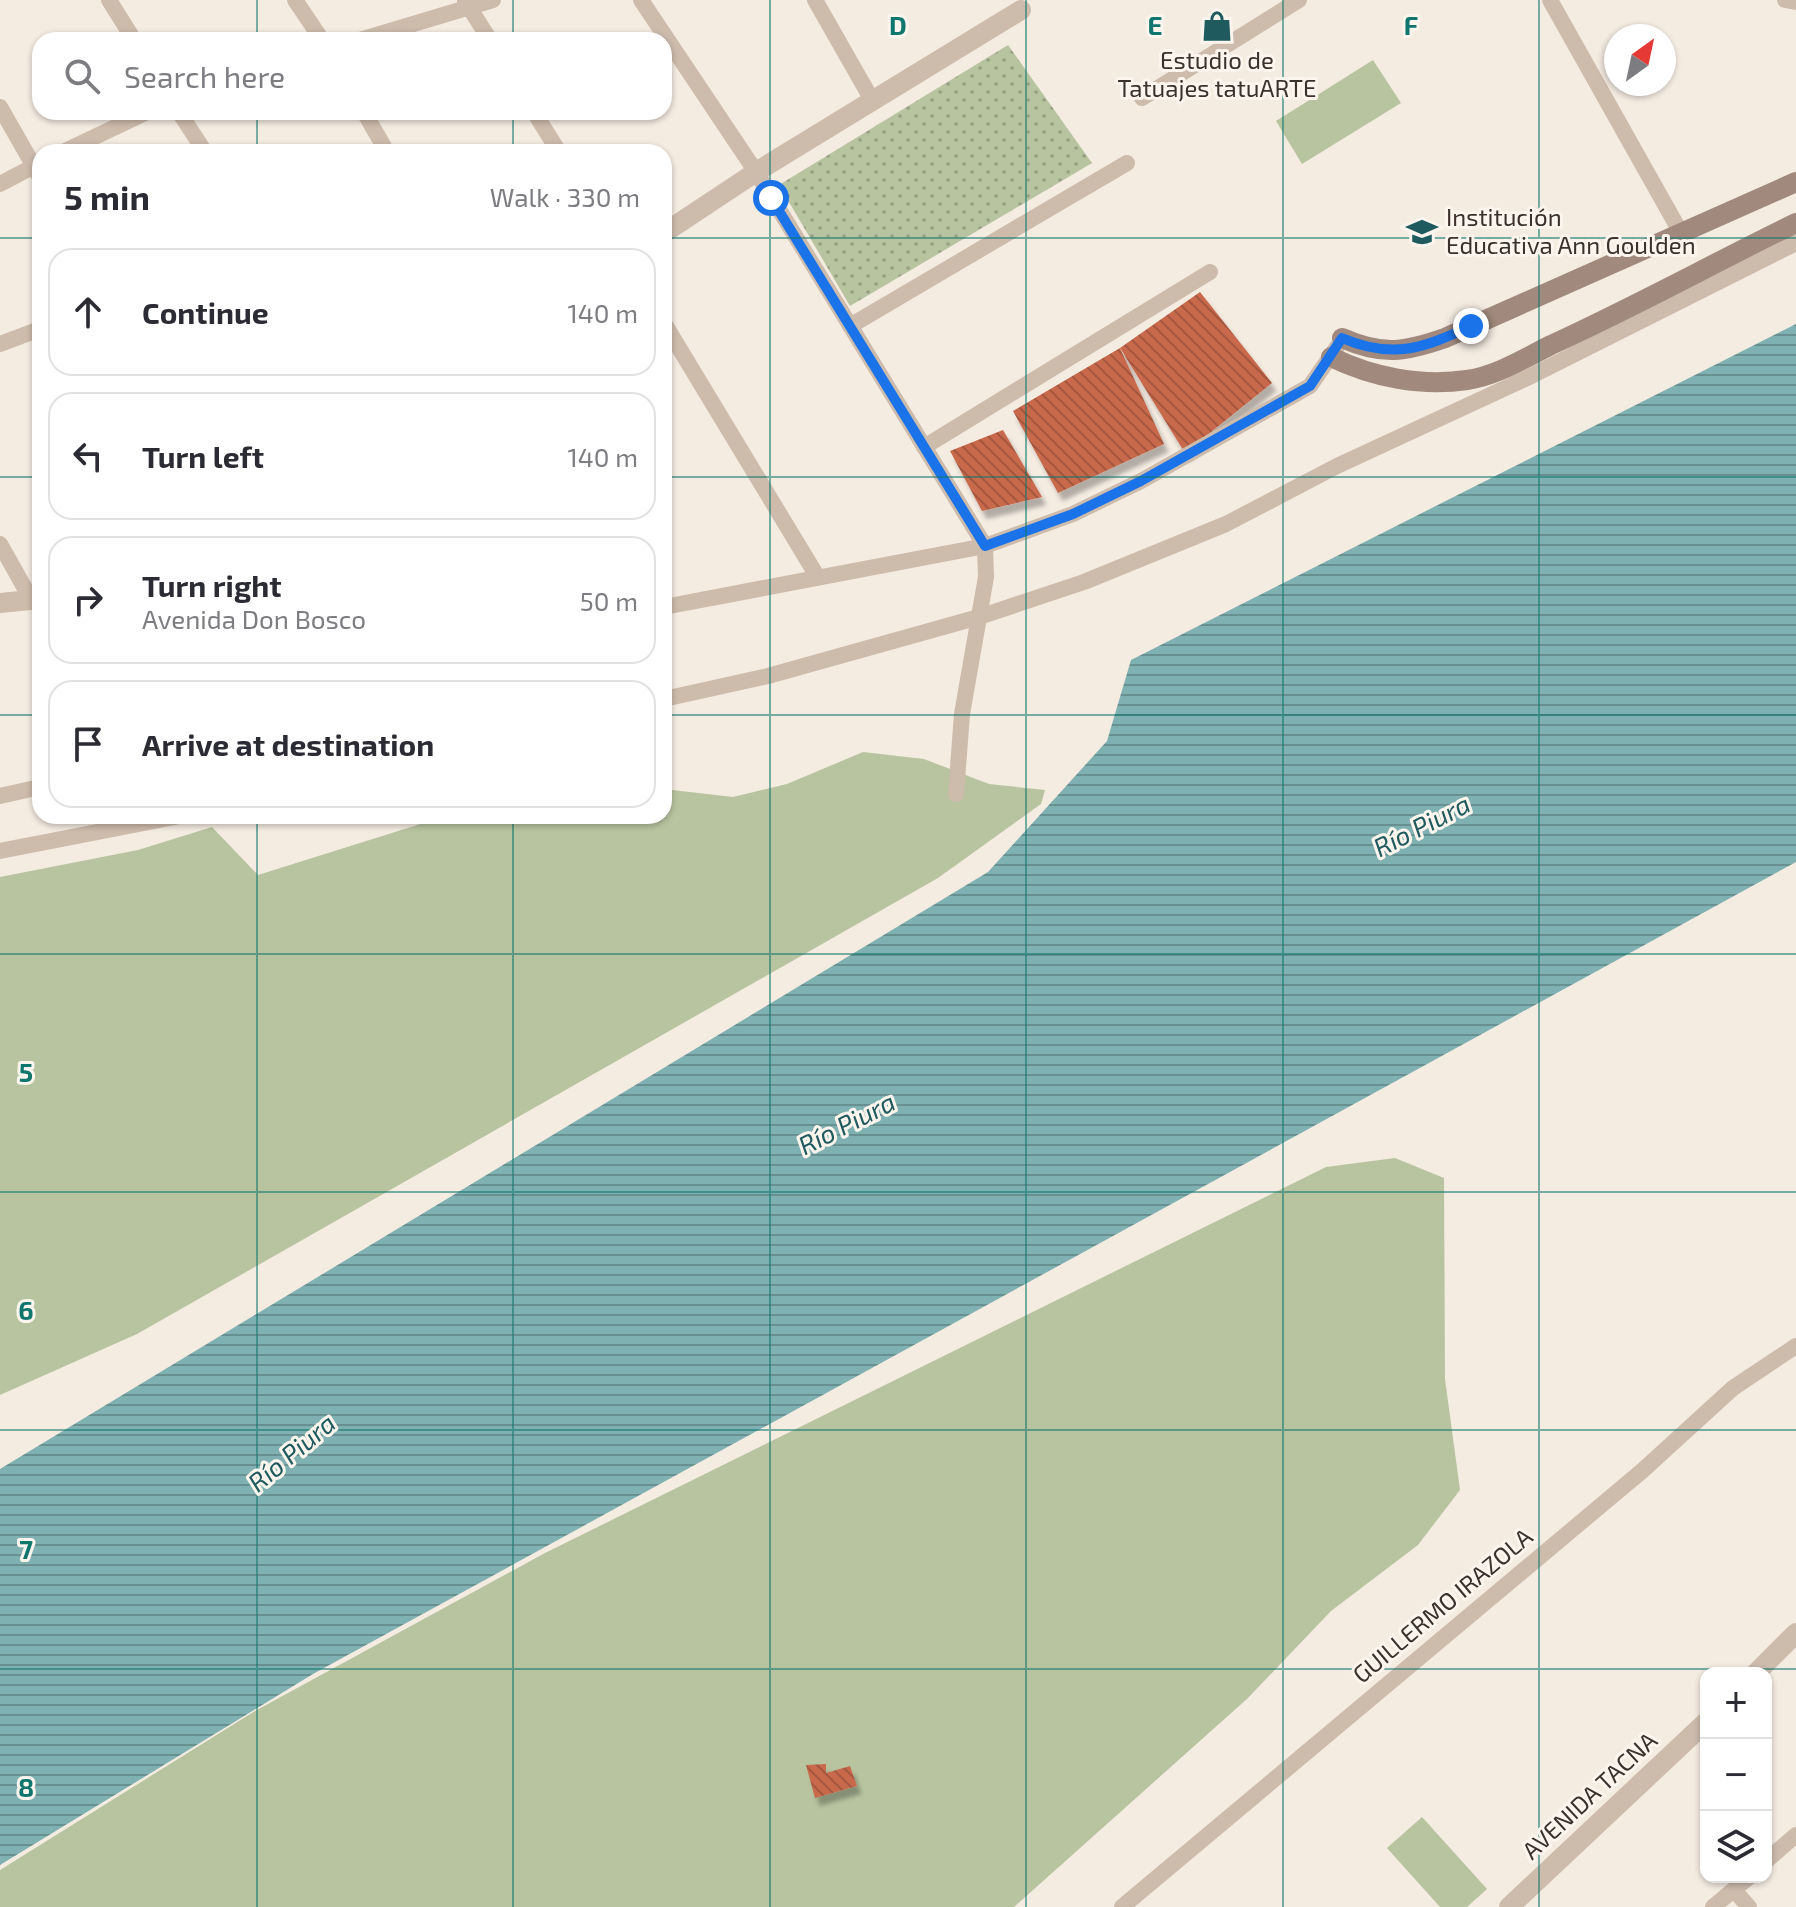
<!DOCTYPE html>
<html lang="en">
<head>
<meta charset="utf-8">
<style>
	:root { --surface:#fff; --page:#f7f7f7; --text:#2b2b33; --muted:#7c7c81; --line:#e1e1e2 }
	body { margin:0; font-family:"Exo 2",sans-serif; background:var(--page); color:var(--text) }
	.controls { position:absolute; right:24px; bottom:24px; display:grid; overflow:hidden; border-radius:16px; box-shadow:0 2px 6px #0004 }
	.controls button { width:72px; height:72px; display:grid; place-items:center; padding:0; border:0; border-bottom:2px solid var(--line); background:var(--surface); color:var(--text); font:40px sans-serif }
	.compass { position:absolute; left:1604px; top:24px; width:72px; height:72px; border-radius:50%; background:var(--surface); box-shadow:0 2px 6px #0004; rotate:33deg }
	.stop { position:absolute; width:24px; height:24px; margin:-18px; border:6px solid #1a73e8; border-radius:50%; background:#fff }
	.stop.end { background:#1a73e8; border-color:#fff; box-shadow:0 2px 8px #0008 }
	.list { margin:0; padding:0; list-style:none }
	h2 { display:flex; justify-content:space-between; align-items:center; height:104px; margin:0; padding:0 32px; font-size:34px }
	h2 small { font-size:26px; font-weight:400; color:var(--muted) }
	.list li { display:grid; grid-template-columns:52px 1fr auto; gap:24px; align-items:center; box-sizing:border-box; height:128px; margin:0 16px 16px; padding:0 16px; border:2px solid var(--line); border-radius:24px }
	.list b { display:block; font-size:30px; white-space:nowrap }
	.list p { margin:0; font-size:26px; white-space:nowrap; color:var(--muted) }
	.list em { font-size:26px; font-style:normal; color:var(--muted) }
	.icon { flex:none; width:44px; height:44px; fill:none; stroke:currentColor; stroke-width:2; stroke-linecap:round; stroke-linejoin:round }
	.map { position:relative; flex:none; width:1796px; height:1907px; overflow:hidden }
	.search { position:absolute; background:var(--surface); box-shadow:0 2px 6px #0004; left:32px; top:32px; width:640px; height:88px; display:flex; align-items:center; gap:20px; box-sizing:border-box; padding:0 28px; border-radius:24px; color:var(--muted); font-size:30px }
	.panel { position:absolute; background:var(--surface); box-shadow:0 2px 6px #0004; left:32px; top:144px; width:640px; height:680px; border-radius:24px }
	.map>svg:first-child { display:block }
</style>
</head>
<body>
<div class="map">
<svg width="1796" height="1907" viewBox="0 0 1796 1907">
	<defs>
		<pattern id="park-dots" width="8" height="8" patternUnits="userSpaceOnUse" patternTransform="scale(2)"><rect width="8" height="8" fill="#b8c4a0"/><path d="M2 2h.1M6 6h.1" fill="none" stroke="#97a083" stroke-width="1.8" stroke-linecap="round"/></pattern>
		<pattern id="water-rules" width="6" height="5" patternUnits="userSpaceOnUse" patternTransform="scale(2)"><rect width="6" height="5" fill="#7fb0b2"/><path d="M0 2.5h6" fill="none" stroke="#699091"/></pattern>
		<pattern id="building-back-hatch" width="6" height="6" patternUnits="userSpaceOnUse" patternTransform="scale(2)"><rect width="6" height="6" fill="#c8694b"/><path d="M-1 5l2 2M0 0l6 6M5-1l2 2" fill="none" stroke="#a4573f"/></pattern>
		<filter id="shadow"><feDropShadow dx="4.5" dy="8" stdDeviation="2" flood-color="#0004"/></filter>
	</defs>
	<rect width="100%" height="100%" fill="#f4ebe1"/>
	<g fill="#b8c4a0">
		<path d="M1373,60L1401,103L1302,164L1276,121Z"/>
		<path d="M863,752L924,759L989,784L1045,790L1041,804L938,878L137,1334L0,1395V877L138,850L212,827L258,875L446,816H664V789L733,797L787,784Z"/>
		<path d="M1395,1158L1444,1178L1445,1379L1460,1490L1418,1545L1331,1611L1248,1698L1014,1907H0V1870L255,1711L545,1553L1326,1167Z"/>
		<path d="M1422,1817L1487,1889L1467,1907H1440L1387,1848Z"/>
	</g>
	<path fill="url(#park-dots)" d="M1008,45L1092,163L850,306L779,185Z"/>
	<path fill="url(#water-rules)" d="M1796,324V862L313,1674L0,1865V1469L988,872L1107,741L1131,660Z"/>
	<g fill="url(#building-back-hatch)" filter="url(#shadow)">
		<path d="M1200,292L1272,383L1185,453L1120,348Z"/>
		<path d="M1120,348L1164,444L1058,493L1013,411Z"/>
		<path d="M1003,430L1042,497L982,511L950,451Z"/>
		<path d="M826,1764V1773L850,1766L857,1786L815,1798L806,1765Z"/>
	</g>
	<g fill="none" stroke-linecap="round" stroke-linejoin="round">
		<path stroke="#cdbbac" stroke-width="8" d="M33,602L40,622"/>
		<g stroke="#cdbbac" stroke-width="16">
			<path d="M109,0L134,40"/>
			<path d="M295,0L322,40"/>
			<path d="M641,0L756,172L985,546L986,577L962,714L956,794"/>
			<path d="M815,0L872,100"/>
			<path d="M1550,0L1681,233"/>
			<path d="M1785,0L1796,2"/>
			<path d="M465,1L490,40"/>
			<path d="M360,40L493,0"/>
			<path d="M1142,98L1299,0"/>
			<path d="M0,107L40,177"/>
			<path d="M179,112L205,152"/>
			<path d="M364,112L387,152"/>
			<path d="M534,112L559,152"/>
			<path d="M63,152L147,112"/>
			<path d="M0,184L40,163"/>
			<path d="M664,323L817,576"/>
			<path d="M850,326L1127,163"/>
			<path d="M0,344L40,329"/>
			<path d="M924,447L1210,272"/>
			<path d="M0,544L32,601"/>
			<path d="M664,607L985,546L1073,514L1141,481L1310,386L1337,347"/>
			<path d="M664,699L768,676L979,617L1084,582L1226,524L1337,466L1527,378L1796,243"/>
			<path d="M0,796L40,787"/>
			<path d="M0,851L180,816"/>
			<path d="M1766,1861L1796,1835"/>
			<path d="M1734,1890L1749,1907"/>
			<path d="M1122,1907L1642,1471L1733,1388L1796,1346"/>
			<path d="M1713,1907L1749,1877"/>
		</g>
		<g stroke="#cdbbac" stroke-width="20">
			<path d="M664,233L756,172L1021,10"/>
			<path d="M0,603L40,599"/>
			<path d="M1756,1673L1796,1633"/>
			<path d="M1509,1907L1706,1722"/>
		</g>
		<g stroke="#a18a7d" stroke-width="20">
			<path d="M1342,338C1383,356 1405,352 1445,338L1796,182"/>
			<path d="M1331,357C1372,377 1421,387 1467,380C1496,376 1525,358 1551,345C1634,307 1714,263 1796,223"/>
		</g>
	</g>
	<g fill="none" stroke-linecap="round" stroke-linejoin="round">
		<path stroke="#1a73e8" stroke-width="10" d="M771,198L985,546L1073,514L1141,481L1310,386L1342,338C1393,360 1424,348 1471,326"/>
	</g>
	<path fill="none" stroke="#0f766e" stroke-width="2" stroke-opacity="0.55" d="M257,0V40M513,0V40M770,0V1907M1026,0V1907M1283,0V1907M1539,0V1907M257,112V152M513,112V152M0,238H40M664,238H1796M0,477H40M664,477H1796M0,715H40M664,715H1796M257,816V1907M513,816V1907M0,954H1796M0,1192H1796M0,1430H1796M0,1669H1796"/>
	<defs>
		<symbol id="shop-bare" viewBox="-9 -9 18 18"><path d="M-5-2.5h2.3a2.7 3.5 0 0 1 5.4 0H5L5.5 6h-11ZM-1.5-2.5h3a1.5 2.3 0 0 0-3 0Z" fill="#1f5a5e" stroke="#fbf5ee" stroke-width="2.5" paint-order="stroke"/></symbol>
		<symbol id="school-bare" viewBox="-9 -9 18 18"><path d="M0-5L7-2L0 1L-7-2ZM-4 1L0 2.5L4 1V4Q0 6-4 4Z" fill="#1f5a5e" stroke="#fbf5ee" stroke-width="2.5" paint-order="stroke"/></symbol>
	</defs>
	<g fill-rule="evenodd">
		<use href="#shop-bare" x="1195" y="4" width="44" height="44"/>
		<use href="#school-bare" x="1400" y="210" width="44" height="44"/>
	</g>
	<g text-anchor="middle" stroke-width="6" stroke-linejoin="round" paint-order="stroke">
		<g font-size="24" fill="#3b302b" stroke="#fbf5ee">
			<text x="1217" y="69">Estudio de<tspan x="1217" dy="28">Tatuajes tatuARTE</tspan></text>
			<text x="1446" y="226" text-anchor="start">Institución<tspan x="1446" dy="28">Educativa Ann Goulden</tspan></text>
		</g>
		<g font-size="24" fill="#3b302b" stroke="#fbf5ee">
			<text transform="translate(1443 1606) rotate(-40)" y="8">GUILLERMO IRAZOLA</text>
			<text transform="translate(1590 1796) rotate(-43)" y="8">AVENIDA TACNA</text>
		</g>
		<g font-size="26" font-style="italic" fill="#1f5a5e" stroke="#fbf5ee">
			<text transform="translate(1422 826) rotate(-27)" y="9">Río Piura</text>
			<text transform="translate(847 1124) rotate(-27)" y="9">Río Piura</text>
			<text transform="translate(292 1453) rotate(-40)" y="9">Río Piura</text>
		</g>
	</g>
	<g font-size="26" text-anchor="middle" font-weight="bold" fill="#0f766e" stroke="#fbf5ee" stroke-width="6" stroke-linejoin="round" paint-order="stroke">
		<text x="898" y="35">D</text>
		<text x="1155" y="35">E</text>
		<text x="1411" y="35">F</text>
		<text x="26" y="1082">5</text>
		<text x="26" y="1320">6</text>
		<text x="26" y="1559">7</text>
		<text x="26" y="1797">8</text>
	</g>
</svg>
<div class="controls">
<button>+</button>
<button>−</button>
<button><svg class="icon" aria-label="layers" viewBox="0 0 24 24"><path d="M12 4l9 5-9 5-9-5zM3 14l9 5 9-5"/></svg></button>
</div>
<svg class="compass" viewBox="-18 -18 36 36"><path d="M0-13l5 13h-10z" fill="#e53935"/><path d="M0 13l5-13h-10z" fill="#7c7c81"/></svg>
<div class="stop" style="left:771px;top:198px"></div>
<div class="stop end" style="left:1471px;top:326px"></div>
<div class="search"><svg class="icon" aria-label="search" viewBox="0 0 24 24"><circle cx="10" cy="10" r="6"/><path d="M15 15l6 6"/></svg>Search here</div>
<section class="panel">
<h2>5 min<small>Walk · 330 m</small></h2>
<ul class="list">
<li><svg class="icon" aria-label="ahead" viewBox="0 0 24 24"><path d="M12 20V5M6 11l6-6 6 6"/></svg><div><b>Continue</b></div><em>140 m</em></li>
<li><svg class="icon" aria-label="left" viewBox="0 0 24 24"><path d="M17 20v-9H6M10 6l-5 5 5 5"/></svg><div><b>Turn left</b></div><em>140 m</em></li>
<li><svg class="icon" aria-label="right" viewBox="0 0 24 24"><path d="M7 20v-9h11M14 6l5 5-5 5"/></svg><div><b>Turn right</b><p>Avenida Don Bosco</p></div><em>50 m</em></li>
<li><svg class="icon" aria-label="arrive" viewBox="0 0 24 24"><path d="M6 21V4h12l-3 4 3 4H6"/></svg><div><b>Arrive at destination</b></div></li>
</ul>
</section>
</div>
</body>
</html>
